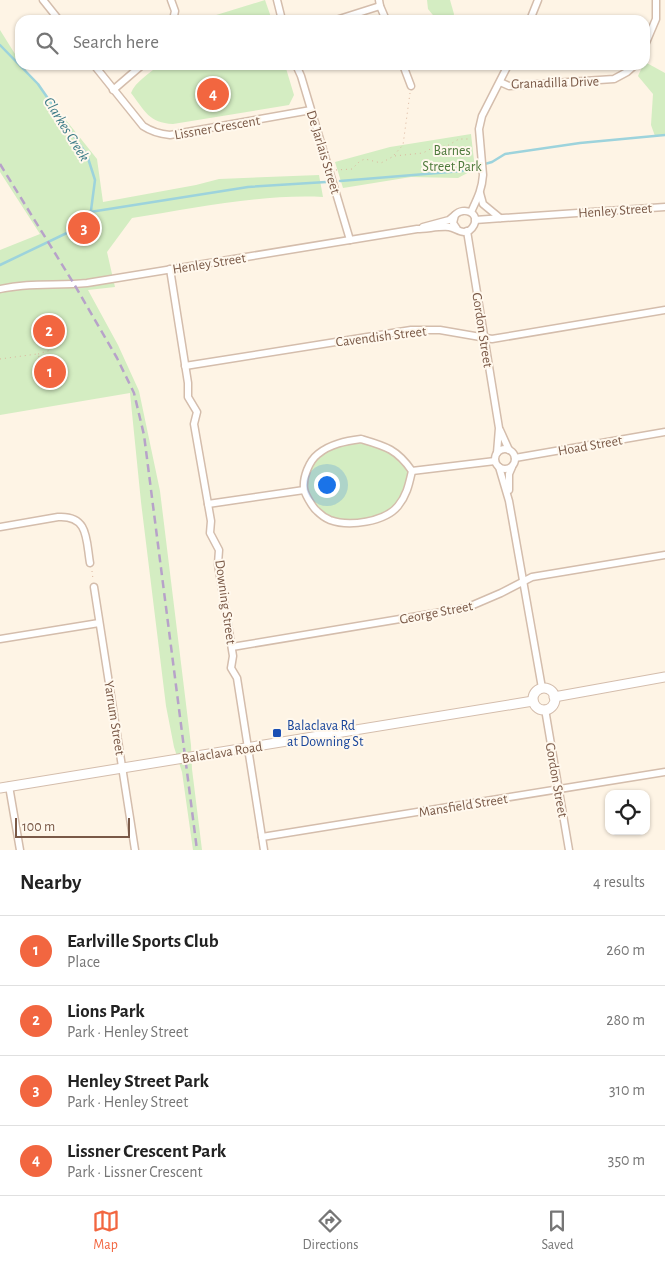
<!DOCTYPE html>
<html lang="en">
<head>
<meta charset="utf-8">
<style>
	:root { --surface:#fff; --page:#f6f6f6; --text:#222; --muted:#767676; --line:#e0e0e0; --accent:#f26640 }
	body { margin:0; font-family:"Alegreya Sans",sans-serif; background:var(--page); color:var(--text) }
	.controls { position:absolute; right:15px; bottom:15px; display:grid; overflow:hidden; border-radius:10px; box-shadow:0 1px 4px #0004 }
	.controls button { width:45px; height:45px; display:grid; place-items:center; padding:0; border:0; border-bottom:1px solid var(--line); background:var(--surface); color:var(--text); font:25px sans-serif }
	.scale { position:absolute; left:15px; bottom:12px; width:115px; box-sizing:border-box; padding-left:5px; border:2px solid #7a5947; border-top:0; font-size:14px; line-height:18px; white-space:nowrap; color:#7a5947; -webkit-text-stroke:4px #fff8ed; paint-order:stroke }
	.you { position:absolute; left:326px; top:484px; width:18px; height:18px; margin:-12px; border:4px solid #fff; border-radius:50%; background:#1a73e8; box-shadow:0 0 0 8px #1a73e833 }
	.badge { display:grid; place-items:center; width:32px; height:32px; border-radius:50%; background:var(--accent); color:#fff; font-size:16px; font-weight:700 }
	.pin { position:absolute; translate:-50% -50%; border:2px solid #fff; box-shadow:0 1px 5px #0006 }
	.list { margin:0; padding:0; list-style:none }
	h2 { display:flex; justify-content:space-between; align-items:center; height:65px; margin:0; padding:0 20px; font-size:21px }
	h2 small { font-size:16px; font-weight:400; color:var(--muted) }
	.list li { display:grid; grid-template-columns:32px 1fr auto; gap:15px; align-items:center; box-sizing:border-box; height:70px; padding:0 20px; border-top:1px solid var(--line) }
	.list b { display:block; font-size:19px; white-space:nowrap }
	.list p { margin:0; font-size:16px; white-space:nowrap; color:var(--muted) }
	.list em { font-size:16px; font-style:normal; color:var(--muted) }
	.icon { flex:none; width:28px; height:28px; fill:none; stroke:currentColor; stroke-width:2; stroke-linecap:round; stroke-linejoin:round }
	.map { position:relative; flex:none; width:665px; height:850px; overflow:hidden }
	.search { position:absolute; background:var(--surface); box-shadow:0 1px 4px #0004; left:15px; right:15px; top:15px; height:55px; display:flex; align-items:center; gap:12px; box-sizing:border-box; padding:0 18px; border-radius:15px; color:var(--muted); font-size:19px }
	.sheet { height:345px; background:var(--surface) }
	nav { display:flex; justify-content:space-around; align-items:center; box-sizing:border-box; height:70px; border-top:1px solid var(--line); background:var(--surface); font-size:14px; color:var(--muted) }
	nav a { display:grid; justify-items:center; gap:2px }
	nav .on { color:var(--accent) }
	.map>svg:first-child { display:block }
</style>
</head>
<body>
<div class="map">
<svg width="665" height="850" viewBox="0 0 665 850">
	<rect width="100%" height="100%" fill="#fef4e5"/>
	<g fill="#d4edc2">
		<path d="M265,0L272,20H200Z"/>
		<path d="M427,0H450L454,14L452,20H437L428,9Z"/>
		<path d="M0,30L20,62V65H22L97,159L103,202L196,185L219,179L319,175L323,197C259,194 195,208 132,218L107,252L115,287L88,290L118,345L139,391L160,491L191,745L192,769L202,850H193L182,772L174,747L166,706L141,502L130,393L0,415V250L40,234L0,172Z"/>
		<path d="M645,62L665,73V135L655,136L651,125L653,94L638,76L643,65H645Z"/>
		<path d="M159,65H285L294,95L289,105L173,124C149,123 145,111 131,93C135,82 150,73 159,65Z"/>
		<path d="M471,134L475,169L458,178L411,177L343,188L335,162L390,147Z"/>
		<path d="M361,439L387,447L412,471L404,496L384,516L342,522L315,510L304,490L311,461L332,446Z"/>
	</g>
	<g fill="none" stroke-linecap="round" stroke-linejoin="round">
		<g stroke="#9dd3dc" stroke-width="2.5">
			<path d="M0,45L38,84L87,155L95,180L90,218L71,231L0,265"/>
			<path d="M340,181L462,171L474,167L492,162L505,154L580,143L665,135"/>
			<path d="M90,212L248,187L326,182"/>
		</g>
		<defs>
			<g id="minor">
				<path d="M43,0L59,20"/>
				<path d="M171,0L175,11L173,20"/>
				<path d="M277,0L282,20"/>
				<path d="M379,0L380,6L386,20"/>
				<path d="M336,20L380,6"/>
				<path d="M530,20L538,0"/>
				<path d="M645,45L656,19V0"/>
				<path d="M94,65L143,126C152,132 159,134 170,135L311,110"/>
				<path d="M296,65L301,76L350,240"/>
				<path d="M403,65L411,86"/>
				<path d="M500,82L509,86L614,79L627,72L635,65"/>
				<path d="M113,90L142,65"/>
				<path d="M480,193L483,204L500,218"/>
				<path d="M471,212C477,199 482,190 483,175L479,129L482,116L508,65"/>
				<path d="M475,220L665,207"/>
				<path d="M423,227L449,220L455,215"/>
				<path d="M467,231L499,428L497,453"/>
				<path d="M170,269L188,383V397L197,412L194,424L211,521L210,533L219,550L218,564L233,656L231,668L237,678L264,850"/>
				<path d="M0,289C29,282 58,286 87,283L417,229C427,229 439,226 449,227C455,228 459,232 464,232C469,232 472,229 474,225C480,213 464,206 455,215L453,223L457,229"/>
				<path d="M185,366L411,330H440L492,339L665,310"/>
				<path d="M500,430L509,450"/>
				<path d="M361,439C385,446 397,449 412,471C409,484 407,495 398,506C385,522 349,527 330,520C325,518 320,514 317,511C313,508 304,493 304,488C303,477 309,461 318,454C330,444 346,441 361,439Z"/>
				<circle cx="505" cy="459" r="10"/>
				<path d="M515,458L665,432"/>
				<path d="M499,467L509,501L542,688"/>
				<path d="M412,471L495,461"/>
				<path d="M509,490V474L512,467"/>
				<path d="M208,504L304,490"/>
				<path d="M0,527L58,517C89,515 86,540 90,563"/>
				<path d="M94,587L135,850"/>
				<path d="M0,639L99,623"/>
				<path d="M232,647L466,608L501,593L532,577L665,555"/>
				<path d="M545,709L569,850"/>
				<path d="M9,786L20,850"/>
				<path d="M262,837L665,772"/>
			</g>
			<g id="tertiary">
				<circle cx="544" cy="699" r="11"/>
				<path d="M554,697L665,677"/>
				<path d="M0,788L533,701"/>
			</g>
		</defs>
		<use href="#minor" stroke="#d4bdac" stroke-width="9"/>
		<use href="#tertiary" stroke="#d4bdac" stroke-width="11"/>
		<g stroke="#dbb59d" stroke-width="1" stroke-dasharray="1 4" stroke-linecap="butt">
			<path d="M394,155L403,145L410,93"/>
			<path d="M336,170L352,169L360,161L365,159L381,163L394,156L423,153L434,147L447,146L459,139H471"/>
			<path d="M38,354L51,350"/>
			<path d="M0,359L37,354L44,364"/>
			<path d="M92,571L93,579"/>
		</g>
		<use href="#minor" stroke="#fff" stroke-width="6"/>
		<use href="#tertiary" stroke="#fff" stroke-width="9"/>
		<path stroke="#b7a2c9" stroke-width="2.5" stroke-dasharray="8 5" stroke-linecap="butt" d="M0,164L74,284L117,358L134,393L144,435L197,850"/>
	</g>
	<rect fill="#1a4fb4" stroke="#fff8ed" stroke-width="2" x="272" y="728" width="10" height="10" rx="2.5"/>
	<g text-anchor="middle" stroke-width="4" stroke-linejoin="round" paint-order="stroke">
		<g font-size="14" fill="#7a5947" stroke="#fff8ed">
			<text transform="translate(555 82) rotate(-2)" y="5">Granadilla Drive</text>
			<text transform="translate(217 127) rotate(-10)" y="5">Lissner Crescent</text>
			<text transform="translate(324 152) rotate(73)" y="5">De Jarlais Street</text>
			<text transform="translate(615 210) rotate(-4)" y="5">Henley Street</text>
			<text transform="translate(209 263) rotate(-9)" y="5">Henley Street</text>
			<text transform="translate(483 330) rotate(81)" y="5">Gordon Street</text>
			<text transform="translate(381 336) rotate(-7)" y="5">Cavendish Street</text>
			<text transform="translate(590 445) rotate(-10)" y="5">Hoad Street</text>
			<text transform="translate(226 602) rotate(82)" y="5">Downing Street</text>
			<text transform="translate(436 612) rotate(-11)" y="5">George Street</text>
			<text transform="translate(115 718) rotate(81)" y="5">Yarrum Street</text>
			<text transform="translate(222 752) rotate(-9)" y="5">Balaclava Road</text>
			<text transform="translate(557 780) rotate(80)" y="5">Gordon Street</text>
			<text transform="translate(463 805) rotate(-9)" y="5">Mansfield Street</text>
		</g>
		<g font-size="14" fill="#4e7a3c" stroke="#fff8ed">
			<text x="452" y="155">Barnes<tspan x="452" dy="16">Street Park</tspan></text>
		</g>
		<g font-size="14" fill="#164399" stroke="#fff8ed" text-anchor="start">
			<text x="287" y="730">Balaclava Rd<tspan x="287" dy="16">at Downing St</tspan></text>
		</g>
		<g font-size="15" font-style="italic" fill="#3c7b87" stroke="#fff8ed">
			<text transform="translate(67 129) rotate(58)" y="5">Clarkes Creek</text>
		</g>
	</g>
</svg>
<div class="controls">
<button><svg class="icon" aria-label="locate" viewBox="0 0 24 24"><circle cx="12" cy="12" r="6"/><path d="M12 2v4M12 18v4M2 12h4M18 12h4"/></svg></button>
</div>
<div class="scale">100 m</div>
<div class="you"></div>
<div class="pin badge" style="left:50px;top:372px">1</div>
<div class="pin badge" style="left:49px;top:331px">2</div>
<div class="pin badge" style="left:84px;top:228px">3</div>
<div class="pin badge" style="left:213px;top:94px">4</div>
<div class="search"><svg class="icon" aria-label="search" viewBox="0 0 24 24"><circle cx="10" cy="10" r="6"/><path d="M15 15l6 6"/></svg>Search here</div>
</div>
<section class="sheet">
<h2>Nearby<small>4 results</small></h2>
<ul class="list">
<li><span class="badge">1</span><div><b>Earlville Sports Club</b><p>Place</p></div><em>260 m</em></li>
<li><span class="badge">2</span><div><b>Lions Park</b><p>Park · Henley Street</p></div><em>280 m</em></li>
<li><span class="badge">3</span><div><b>Henley Street Park</b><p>Park · Henley Street</p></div><em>310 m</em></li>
<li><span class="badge">4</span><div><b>Lissner Crescent Park</b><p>Park · Lissner Crescent</p></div><em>350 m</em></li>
</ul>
</section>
<nav>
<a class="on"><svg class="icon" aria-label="map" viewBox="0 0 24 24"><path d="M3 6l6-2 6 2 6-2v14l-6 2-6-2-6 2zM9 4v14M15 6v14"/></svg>Map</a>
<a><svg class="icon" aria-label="directions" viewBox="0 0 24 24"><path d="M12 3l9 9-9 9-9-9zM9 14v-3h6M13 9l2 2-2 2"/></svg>Directions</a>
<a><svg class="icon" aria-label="saved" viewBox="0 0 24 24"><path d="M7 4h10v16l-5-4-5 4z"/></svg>Saved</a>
</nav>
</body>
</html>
